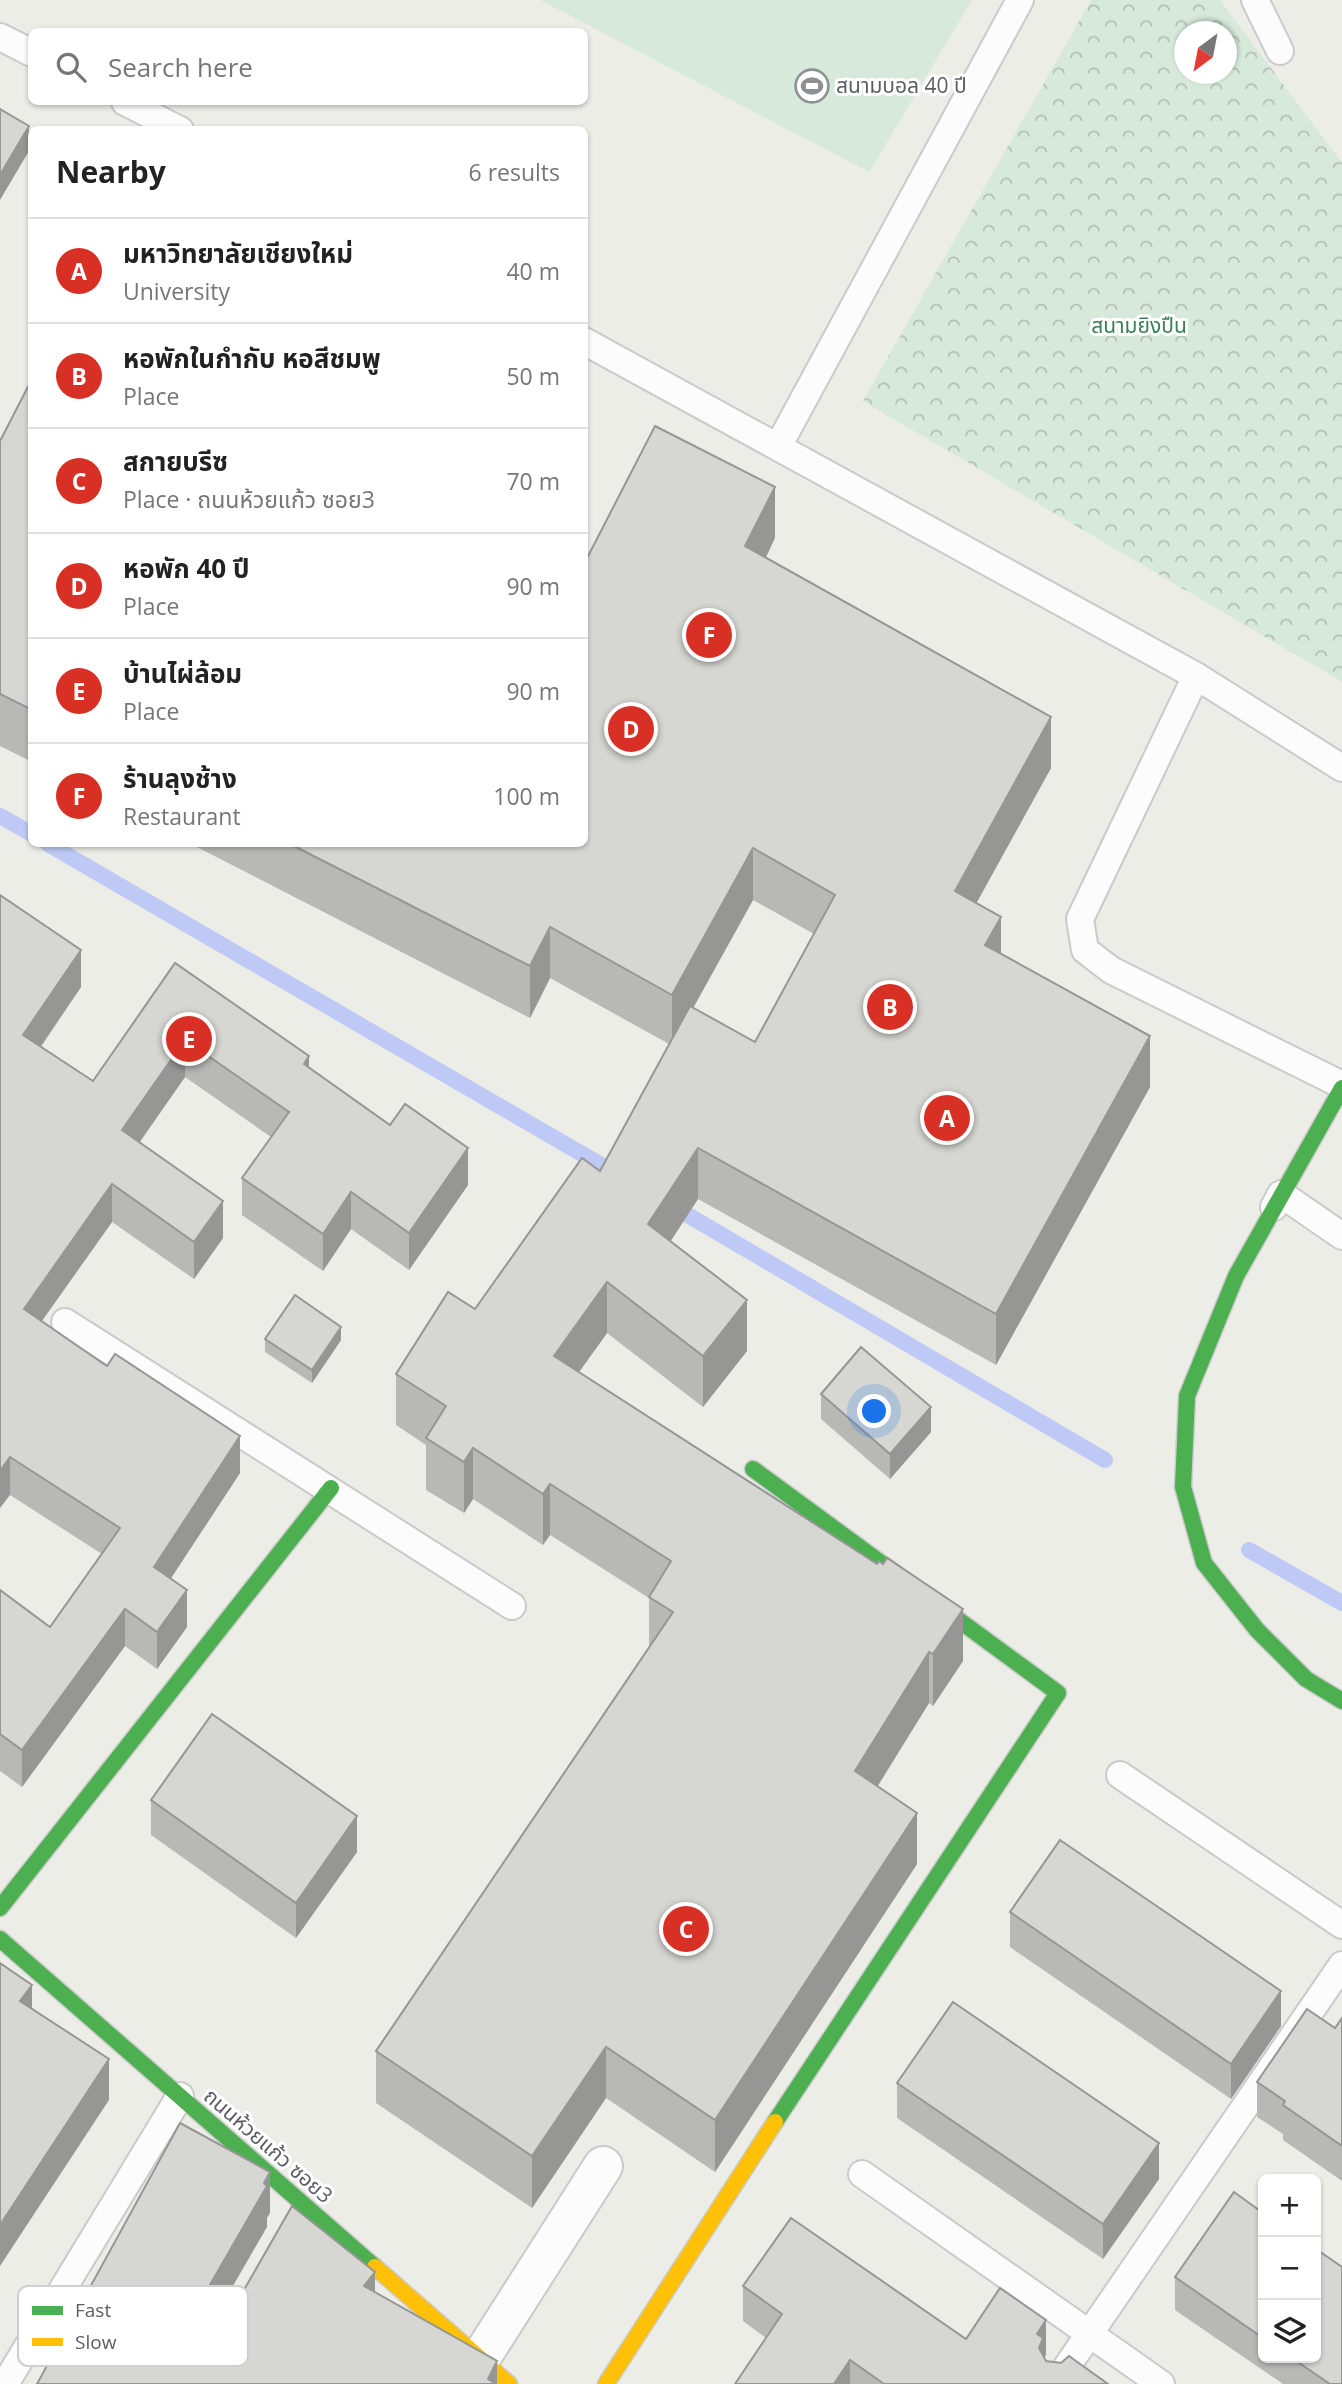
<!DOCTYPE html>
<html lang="en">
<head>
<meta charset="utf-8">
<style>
	:root { --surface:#fff; --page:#f6f6f6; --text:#222; --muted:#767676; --line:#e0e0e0; --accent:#d93025 }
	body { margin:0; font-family:"Open Sans","Noto Sans Thai",sans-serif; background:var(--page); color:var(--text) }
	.controls { position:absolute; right:21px; bottom:21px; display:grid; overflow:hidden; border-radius:10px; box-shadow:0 2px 5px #0004 }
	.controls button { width:63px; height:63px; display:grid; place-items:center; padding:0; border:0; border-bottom:2px solid var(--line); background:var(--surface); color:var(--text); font:35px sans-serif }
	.compass { position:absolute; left:1174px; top:21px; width:63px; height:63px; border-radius:50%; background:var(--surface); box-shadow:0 2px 5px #0004; rotate:212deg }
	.you { position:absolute; left:875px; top:1412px; width:24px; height:24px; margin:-18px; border:5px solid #fff; border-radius:50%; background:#1a73e8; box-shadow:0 0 0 10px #1a73e833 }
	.badge { display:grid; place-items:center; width:46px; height:46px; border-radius:50%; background:var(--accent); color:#fff; font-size:23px; font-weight:700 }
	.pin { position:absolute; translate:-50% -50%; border:4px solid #fff; box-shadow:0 2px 7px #0006 }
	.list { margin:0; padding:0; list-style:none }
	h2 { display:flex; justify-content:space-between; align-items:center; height:91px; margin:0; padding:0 28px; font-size:30px }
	h2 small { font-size:23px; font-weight:400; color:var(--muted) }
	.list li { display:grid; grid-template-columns:46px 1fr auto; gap:21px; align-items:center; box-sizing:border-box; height:105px; padding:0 28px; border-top:2px solid var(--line) }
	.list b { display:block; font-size:26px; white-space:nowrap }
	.list p { margin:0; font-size:23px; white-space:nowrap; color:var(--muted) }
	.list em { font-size:23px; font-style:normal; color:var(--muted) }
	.icon { flex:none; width:38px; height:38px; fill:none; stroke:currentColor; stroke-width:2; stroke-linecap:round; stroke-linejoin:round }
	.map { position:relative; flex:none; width:1342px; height:2384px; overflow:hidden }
	.search { position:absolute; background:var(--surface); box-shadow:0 2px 5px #0004; left:28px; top:28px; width:560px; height:77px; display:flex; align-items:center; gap:18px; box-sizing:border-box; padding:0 24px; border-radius:10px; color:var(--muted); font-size:26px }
	.panel { position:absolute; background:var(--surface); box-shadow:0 2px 5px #0004; left:28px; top:126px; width:560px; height:721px; border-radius:10px }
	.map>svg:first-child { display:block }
</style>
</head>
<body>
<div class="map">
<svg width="1342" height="2384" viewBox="0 0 1342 2384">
	<defs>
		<pattern id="forest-crowns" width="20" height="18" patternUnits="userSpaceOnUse" patternTransform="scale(1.75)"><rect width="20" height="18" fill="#d6e9da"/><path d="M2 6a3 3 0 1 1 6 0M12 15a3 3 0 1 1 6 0" fill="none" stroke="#b1c0b4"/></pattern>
	</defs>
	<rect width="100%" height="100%" fill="#edede8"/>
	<path fill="url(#forest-crowns)" fill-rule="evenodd" d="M1091,0H1220L1342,163V682L863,401ZM1184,32H1226V74H1184Z"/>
	<path fill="#d6e9da" d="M540,0H972L869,172Z"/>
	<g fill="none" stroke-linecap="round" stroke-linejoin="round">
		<g stroke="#becaf5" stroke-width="16">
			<path d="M0,816L32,834"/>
			<path d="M48,844L620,1176"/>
			<path d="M669,1204L1105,1460"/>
			<path d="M1249,1550L1342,1603"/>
		</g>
		<defs>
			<g id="lane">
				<path d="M1255,0L1280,51"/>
				<path d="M0,37L32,53"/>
				<path d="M125,102L180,130"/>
				<path d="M584,341L1196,676L1342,768"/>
				<path d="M781,441L1020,0"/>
				<path d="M1196,676L1080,919L1085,950L1111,970L1342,1085"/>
				<path d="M1274,1207L1281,1194L1342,1236"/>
				<path d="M65,1322L512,1606"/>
				<path d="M1120,1775L1342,1925"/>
				<path d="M862,2174L1161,2384"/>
				<path d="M5,2384L180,2096"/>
				<path d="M1055,2384L1342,1965"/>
			</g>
			<path id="street" d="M480,2359L603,2166"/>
			<g id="fast">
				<path d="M1342,1088L1236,1276L1187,1396L1183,1487L1204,1563L1257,1630L1306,1679L1342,1701"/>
				<path d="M753,1469L1058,1693L775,2122"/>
				<path d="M0,1908L331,1488"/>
				<path d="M0,1939L375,2267"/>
			</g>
			<g id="slow">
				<path d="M375,2267L509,2384"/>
				<path d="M606,2384L775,2122"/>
			</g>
		</defs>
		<use href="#lane" stroke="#cacaca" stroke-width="30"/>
		<use href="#street" stroke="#cacaca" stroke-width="42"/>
		<use href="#fast" stroke="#cbcbcb" stroke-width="19"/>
		<use href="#slow" stroke="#cbcbcb" stroke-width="19"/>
		<use href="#lane" stroke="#fcfcfc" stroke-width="26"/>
		<use href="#street" stroke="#fcfcfc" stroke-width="38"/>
		<use href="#fast" stroke="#4caf50" stroke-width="16"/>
		<use href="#slow" stroke="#ffc107" stroke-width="16"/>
	</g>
	<g fill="#b8b8b5" fill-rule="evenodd">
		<path d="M32,379V762L0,746V441Z"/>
		<path d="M775,538L766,558L1051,768L976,903L1001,954L1150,1087L996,1365L698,1199L670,1242L747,1351L703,1407L607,1333L579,1372L963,1661L933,1706L929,1703L878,1786L917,1864L715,2172L606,2098L532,2208L376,2103V2051L649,1648V1598L550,1535L543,1545L473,1499L464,1513L426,1490V1445L396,1425V1374L475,1309L600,1171L669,1044L550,978L530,1018L191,844H584ZM753,900L814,934L755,1042L693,1008Z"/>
		<path d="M0,895L81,987L41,1047L93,1081L175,963L309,1068L468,1185L409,1270L351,1229L323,1271L242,1215V1178L271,1137L185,1077L140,1142L223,1238L194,1279L112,1222L42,1321L240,1473L171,1578L187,1627L157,1669L125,1646L22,1787L0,1771V1590L50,1627L102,1554L10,1495Z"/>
		<path d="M265,1339L341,1340L312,1383L265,1352Z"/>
		<path d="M821,1394L931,1432L890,1479L821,1419Z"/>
		<path d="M151,1800L357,1852L296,1938L151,1835Z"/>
		<path d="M1010,1912L1281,2026L1231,2099L1010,1947Z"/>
		<path d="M1342,2018V2181L1283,2140V2134L1257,2117V2082L1335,2028Z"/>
		<path d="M897,2083L1159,2179L1103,2259L897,2118Z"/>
		<path d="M1263,2213V2358H1316L1342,2384H1283L1175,2310V2277Z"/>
		<path d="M743,2286L966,2339L1046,2355L1044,2358L1046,2361L1108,2384H735L766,2338L743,2321Z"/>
	</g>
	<g fill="#969694">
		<path d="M29,126V151L0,200V175Z"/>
		<path d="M775,487V538L745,598V546Z"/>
		<path d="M1051,717V768L955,942V891Z"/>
		<path d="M753,848V900L672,1046V995Z"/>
		<path d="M1001,917V968L985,945Z"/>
		<path d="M550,927V978L530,1018V966Z"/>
		<path d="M81,950V987L23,1072V1035Z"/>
		<path d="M1150,1036V1087L996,1365V1314Z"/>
		<path d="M185,1040V1077L122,1167V1130Z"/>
		<path d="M309,1056V1094L304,1064Z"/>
		<path d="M468,1148V1185L409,1270V1233Z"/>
		<path d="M698,1148V1199L648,1276V1224Z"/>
		<path d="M112,1184V1222L24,1346V1309Z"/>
		<path d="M351,1192V1229L323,1271V1234Z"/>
		<path d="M223,1201V1238L194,1279V1242Z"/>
		<path d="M607,1282V1333L554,1407V1356Z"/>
		<path d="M747,1300V1351L703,1407V1356Z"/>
		<path d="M341,1327V1340L312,1383V1370Z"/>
		<path d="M931,1407V1432L890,1479V1454Z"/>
		<path d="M240,1436V1473L154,1604V1567Z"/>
		<path d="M473,1448V1499L464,1513V1462Z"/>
		<path d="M10,1457V1495L0,1508V1471Z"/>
		<path d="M550,1484V1535L543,1545V1494Z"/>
		<path d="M187,1590V1627L157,1669V1632Z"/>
		<path d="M125,1609V1646L22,1787V1750Z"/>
		<path d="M963,1609V1661L933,1706V1654Z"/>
		<path d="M929,1652V1703L855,1822V1771Z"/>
		<path d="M917,1813V1864L715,2172V2120Z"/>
		<path d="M357,1816V1852L296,1938V1903Z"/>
		<path d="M32,1985V2026L20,2001Z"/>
		<path d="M1281,1991V2026L1231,2099V2064Z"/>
		<path d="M606,2047V2098L532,2208V2156Z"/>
		<path d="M109,2059V2100L0,2266V2225Z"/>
		<path d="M1159,2143V2179L1103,2259V2224Z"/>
		<path d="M270,2172V2213L267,2218V2227L181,2376L179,2344L181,2335Z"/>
		<path d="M375,2272V2313L364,2286Z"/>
		<path d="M1046,2320V2355L1039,2365L1037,2334Z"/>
		<path d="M850,2360V2384H834Z"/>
		<path d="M497,2361V2384L488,2379Z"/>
	</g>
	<g fill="#d6d6d3" stroke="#969694" stroke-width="2">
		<path d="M0,109L29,126L0,175Z"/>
		<path d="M32,379V710L0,694V441Z"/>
		<path d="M655,426L775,487L745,546L1051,717L955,891L1001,917L985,945L1150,1036L996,1314L698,1148L648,1224L747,1300L703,1356L607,1282L554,1356L877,1564L879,1561L883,1564L887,1558L963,1609L933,1654L929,1652L855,1771L917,1813L715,2120L606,2047L532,2156L376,2051L673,1612L649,1597L671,1561L550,1484L543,1494L473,1448L464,1462L426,1438L446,1406L396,1374L448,1292L475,1309L582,1158L600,1171L690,1006L755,1042L835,895L753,848L672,995L550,927L530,966L290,844H584V564Z"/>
		<path d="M0,895L81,950L23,1035L93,1081L175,963L309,1056L304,1064L390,1125L405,1104L468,1148L409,1233L351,1192L323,1234L242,1178L289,1112L185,1040L122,1130L223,1201L194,1242L112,1184L24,1309L107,1366L115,1354L240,1436L154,1567L187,1590L157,1632L125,1609L22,1750L0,1734V1590L50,1627L120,1528L10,1457L0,1471Z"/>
		<path d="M295,1295L341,1327L312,1370L265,1339Z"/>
		<path d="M861,1347L931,1407L890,1454L821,1394Z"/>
		<path d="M212,1714L357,1816L296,1903L151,1800Z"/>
		<path d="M1060,1840L1281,1991L1231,2064L1010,1912Z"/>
		<path d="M0,1963L32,1985L20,2001L109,2059L0,2225Z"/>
		<path d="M953,2002L1159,2143L1103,2224L897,2083Z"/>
		<path d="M1307,2009L1335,2028L1342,2018V2146L1283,2105L1285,2101L1257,2082Z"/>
		<path d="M180,2123L270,2172L264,2183L267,2186L181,2335L179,2344L187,2356L196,2359L209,2351L292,2206L375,2272L364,2286L497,2361L488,2379L496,2384H37Z"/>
		<path d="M1234,2192L1263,2213V2338L1175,2277Z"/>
		<path d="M791,2218L966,2339L1000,2288L1046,2320L1037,2334L1043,2338L1039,2348L1046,2361L1061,2363L1069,2356L1108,2384H884L850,2360L834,2384H735L782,2314L743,2286Z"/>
		<path d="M1316,2249L1342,2267V2384H1330L1292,2358H1316Z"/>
	</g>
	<defs>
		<symbol id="stadium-ring" viewBox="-11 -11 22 22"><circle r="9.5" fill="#fff" stroke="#8f9093" stroke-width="1.5"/><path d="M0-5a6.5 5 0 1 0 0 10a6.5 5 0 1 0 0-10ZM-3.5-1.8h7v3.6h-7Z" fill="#8f9093"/></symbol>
	</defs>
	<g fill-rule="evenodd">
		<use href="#stadium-ring" x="793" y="67" width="38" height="38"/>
	</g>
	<g text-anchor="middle" stroke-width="6" stroke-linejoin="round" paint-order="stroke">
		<g font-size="21" fill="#5d5e65" stroke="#fff" text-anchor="start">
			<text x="836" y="93">สนามบอล 40 ปี</text>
		</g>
		<g font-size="21" fill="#398055" stroke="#fff">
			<text x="1139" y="333">สนามยิงปืน</text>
		</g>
		<g font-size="21" fill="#5d5e65" stroke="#fff">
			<text transform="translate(268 2146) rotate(41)" y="7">ถนนห้วยแก้ว ซอย3</text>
		</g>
	</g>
	<rect x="18" y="2286" width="230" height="80" rx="10" fill="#fff" stroke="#cecfd1" stroke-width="2"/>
	<rect x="32" y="2306" width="31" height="9" fill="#4caf50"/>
	<rect x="32" y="2338" width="31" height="8" fill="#ffc107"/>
	<g font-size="19" fill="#5d5e65">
		<text x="75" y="2317">Fast</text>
		<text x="75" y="2349">Slow</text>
	</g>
</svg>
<div class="controls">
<button>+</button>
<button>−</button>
<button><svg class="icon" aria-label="layers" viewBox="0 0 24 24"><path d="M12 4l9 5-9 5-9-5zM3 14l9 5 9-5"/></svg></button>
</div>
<svg class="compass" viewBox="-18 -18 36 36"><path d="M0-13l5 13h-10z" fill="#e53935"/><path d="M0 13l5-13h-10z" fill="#767676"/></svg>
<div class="you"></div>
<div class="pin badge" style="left:947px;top:1118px">A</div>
<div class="pin badge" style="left:890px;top:1007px">B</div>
<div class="pin badge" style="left:686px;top:1929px">C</div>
<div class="pin badge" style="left:631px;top:729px">D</div>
<div class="pin badge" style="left:189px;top:1039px">E</div>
<div class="pin badge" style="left:709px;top:635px">F</div>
<div class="search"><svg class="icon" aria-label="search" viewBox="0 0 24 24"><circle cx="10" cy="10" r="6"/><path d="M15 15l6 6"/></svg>Search here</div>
<section class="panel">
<h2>Nearby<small>6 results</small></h2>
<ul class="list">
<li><span class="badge">A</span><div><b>มหาวิทยาลัยเชียงใหม่</b><p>University</p></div><em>40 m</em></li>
<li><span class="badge">B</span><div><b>หอพักในกำกับ หอสีชมพู</b><p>Place</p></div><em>50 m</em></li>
<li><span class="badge">C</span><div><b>สกายบรีซ</b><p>Place · ถนนห้วยแก้ว ซอย3</p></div><em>70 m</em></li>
<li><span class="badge">D</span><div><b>หอพัก 40 ปี</b><p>Place</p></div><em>90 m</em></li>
<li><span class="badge">E</span><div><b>บ้านไผ่ล้อม</b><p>Place</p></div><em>90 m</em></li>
<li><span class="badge">F</span><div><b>ร้านลุงช้าง</b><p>Restaurant</p></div><em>100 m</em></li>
</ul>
</section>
</div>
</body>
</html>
